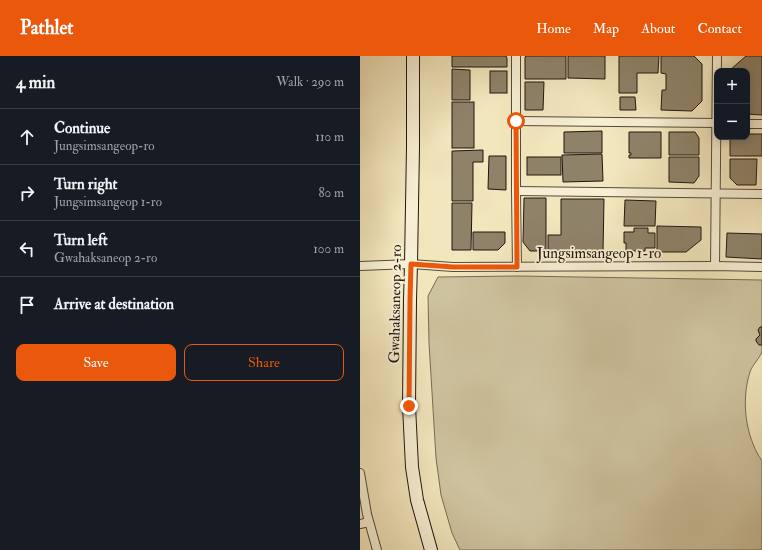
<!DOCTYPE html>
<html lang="en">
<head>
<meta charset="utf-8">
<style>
	:root { --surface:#171b24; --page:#242831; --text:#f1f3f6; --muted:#9ea1a6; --line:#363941; --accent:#ea580c }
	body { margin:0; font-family:"IM FELL Double Pica",serif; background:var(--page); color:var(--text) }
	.controls { position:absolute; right:12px; top:12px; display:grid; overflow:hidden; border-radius:8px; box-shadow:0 2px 10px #0003 }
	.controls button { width:36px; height:36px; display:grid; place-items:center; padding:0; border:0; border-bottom:1px solid var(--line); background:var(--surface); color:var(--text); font:20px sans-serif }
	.stop { position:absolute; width:12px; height:12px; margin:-9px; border:3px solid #ea580c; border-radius:50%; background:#fff }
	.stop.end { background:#ea580c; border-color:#fff; box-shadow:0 1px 4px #0008 }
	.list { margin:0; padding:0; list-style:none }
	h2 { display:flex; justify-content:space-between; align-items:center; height:52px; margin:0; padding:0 16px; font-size:17px }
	h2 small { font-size:13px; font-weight:400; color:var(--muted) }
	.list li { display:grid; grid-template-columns:26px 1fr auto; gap:12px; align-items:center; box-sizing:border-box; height:56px; padding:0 16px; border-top:1px solid var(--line) }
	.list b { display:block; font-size:15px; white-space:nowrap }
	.list p { margin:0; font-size:13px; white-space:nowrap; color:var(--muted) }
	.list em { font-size:13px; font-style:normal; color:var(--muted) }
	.actions { display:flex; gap:8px; padding:12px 16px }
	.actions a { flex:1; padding:9px 0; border:1px solid var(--accent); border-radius:8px; text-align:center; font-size:14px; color:var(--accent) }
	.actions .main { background:var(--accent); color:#fff }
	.icon { flex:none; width:22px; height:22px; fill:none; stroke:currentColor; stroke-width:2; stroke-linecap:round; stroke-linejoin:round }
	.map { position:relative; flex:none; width:402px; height:494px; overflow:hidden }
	header { display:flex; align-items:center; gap:24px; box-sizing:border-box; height:56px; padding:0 20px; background:var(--accent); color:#fff }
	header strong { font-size:19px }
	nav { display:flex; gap:22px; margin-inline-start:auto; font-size:14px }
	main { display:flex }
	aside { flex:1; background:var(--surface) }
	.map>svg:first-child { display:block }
</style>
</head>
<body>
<header>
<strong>Pathlet</strong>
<nav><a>Home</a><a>Map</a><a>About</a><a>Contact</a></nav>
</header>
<main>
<aside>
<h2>4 min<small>Walk · 290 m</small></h2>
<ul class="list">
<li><svg class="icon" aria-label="ahead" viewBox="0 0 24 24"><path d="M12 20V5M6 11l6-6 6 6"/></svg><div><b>Continue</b><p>Jungsimsangeop-ro</p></div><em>110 m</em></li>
<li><svg class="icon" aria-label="right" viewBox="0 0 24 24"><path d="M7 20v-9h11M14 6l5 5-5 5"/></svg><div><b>Turn right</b><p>Jungsimsangeop 1-ro</p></div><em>80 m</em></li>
<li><svg class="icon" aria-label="left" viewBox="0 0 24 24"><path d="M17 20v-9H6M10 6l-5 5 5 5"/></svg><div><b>Turn left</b><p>Gwahaksaneop 2-ro</p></div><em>100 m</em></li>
<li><svg class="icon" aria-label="arrive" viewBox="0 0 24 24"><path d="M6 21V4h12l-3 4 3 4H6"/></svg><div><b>Arrive at destination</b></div></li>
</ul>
<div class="actions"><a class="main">Save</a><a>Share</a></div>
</aside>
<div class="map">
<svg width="402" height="494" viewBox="0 0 402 494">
	<rect width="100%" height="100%" fill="#f2e6bd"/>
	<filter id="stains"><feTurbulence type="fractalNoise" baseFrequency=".005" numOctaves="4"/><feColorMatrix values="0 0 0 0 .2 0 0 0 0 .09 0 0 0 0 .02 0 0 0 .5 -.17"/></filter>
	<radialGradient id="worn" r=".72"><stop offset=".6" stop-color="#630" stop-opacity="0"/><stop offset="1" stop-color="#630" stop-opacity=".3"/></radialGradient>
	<path fill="#cec39f" stroke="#786c57" d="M158,220L402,224C402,239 402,254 402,270C402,278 402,286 402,295C401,301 392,309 390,316C381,344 385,380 402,405V494H100L92,477L81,439L76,402L69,287L68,240L78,221Z"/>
	<g fill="#8e8269" stroke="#21160f">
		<path d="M92,0H146L147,2V11H92Z"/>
		<path d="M166,0H206V23H165V1Z"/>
		<path d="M208,0H245V23L208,22Z"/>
		<path d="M259,0H299L298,17H277V37H259Z"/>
		<path d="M301,0H334L342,8V45L332,55L301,54L302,34H306V18L301,17Z"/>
		<path d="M386,0H402V59L387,58V15H370V14Z"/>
		<path d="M92,13L110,14V44H92Z"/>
		<rect x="130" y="15" width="17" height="22"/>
		<path d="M165,26H184L183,54H165Z"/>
		<path d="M260,41H275L276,54H260Z"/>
		<rect x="92" y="46" width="22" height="46"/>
		<path d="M242,75V97H204V76Z"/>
		<path d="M269,76H301V102H269V99H271V97H269Z"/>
		<path d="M309,76H335L339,82V99H309Z"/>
		<path d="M387,78H402V100H370V81H387Z"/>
		<path d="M123,94V106H113V145H92V95Z"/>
		<path d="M242,98L243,125L203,126L202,99Z"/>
		<path d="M129,100H146V134L128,133Z"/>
		<rect x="167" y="101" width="34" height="18"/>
		<path d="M309,101H339V120L334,127L309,126Z"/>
		<path d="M370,103H397L396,129H377L370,122Z"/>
		<path d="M164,142H186V195H170L163,186Z"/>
		<path d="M201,143H244L243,196L188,195V179H201Z"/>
		<path d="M265,144L296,145L295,170H264Z"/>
		<path d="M92,147H112L111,194H92Z"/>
		<path d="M297,170L341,171V184L326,196H297Z"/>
		<path d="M274,172H288V177H295V192H285V195H266V187H264V176H274Z"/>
		<path d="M113,176H145V187L138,194H113Z"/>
		<path d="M367,177L402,178V203L366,201Z"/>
		<path d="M400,271H402V289H399L396,285V283L400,279L398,274Z"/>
	</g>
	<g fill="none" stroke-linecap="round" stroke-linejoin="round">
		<defs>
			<g id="street">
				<path d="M156,0V135L157,211"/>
				<path d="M156,65L357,67"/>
				<path d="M387,68H402"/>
				<path d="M156,135L402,138"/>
				<path d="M0,210L51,208L93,211L355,210L402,211"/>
				<path d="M355,210L357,0"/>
				<path d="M0,417L7,458L17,494"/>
				<path d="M0,468L9,466"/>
			</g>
			<path id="secondary" d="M53,0V91L51,208L50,244L49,350L52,411L57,444L71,494"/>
		</defs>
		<use href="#street" stroke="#554a3a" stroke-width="10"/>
		<use href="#secondary" stroke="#21160f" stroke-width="14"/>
		<use href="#street" stroke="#f7efd4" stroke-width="8"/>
		<use href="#secondary" stroke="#f7efd4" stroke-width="12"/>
	</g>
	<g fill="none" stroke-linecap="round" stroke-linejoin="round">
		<path stroke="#ea580c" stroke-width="5" d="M49,350L50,244L51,208L93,211H157L156,65"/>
	</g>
	<g text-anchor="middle" stroke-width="3.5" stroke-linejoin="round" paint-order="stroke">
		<g font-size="15" fill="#21160f" stroke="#f7efd4">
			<text x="239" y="202">Jungsimsangeop 1-ro</text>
			<text transform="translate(35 248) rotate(-89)" y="5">Gwahaksaneop 2-ro</text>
		</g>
	</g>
	<rect width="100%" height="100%" filter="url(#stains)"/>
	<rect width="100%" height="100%" fill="url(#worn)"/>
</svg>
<div class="controls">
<button>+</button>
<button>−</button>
</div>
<div class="stop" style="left:156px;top:65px"></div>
<div class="stop end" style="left:49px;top:350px"></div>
</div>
</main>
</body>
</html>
